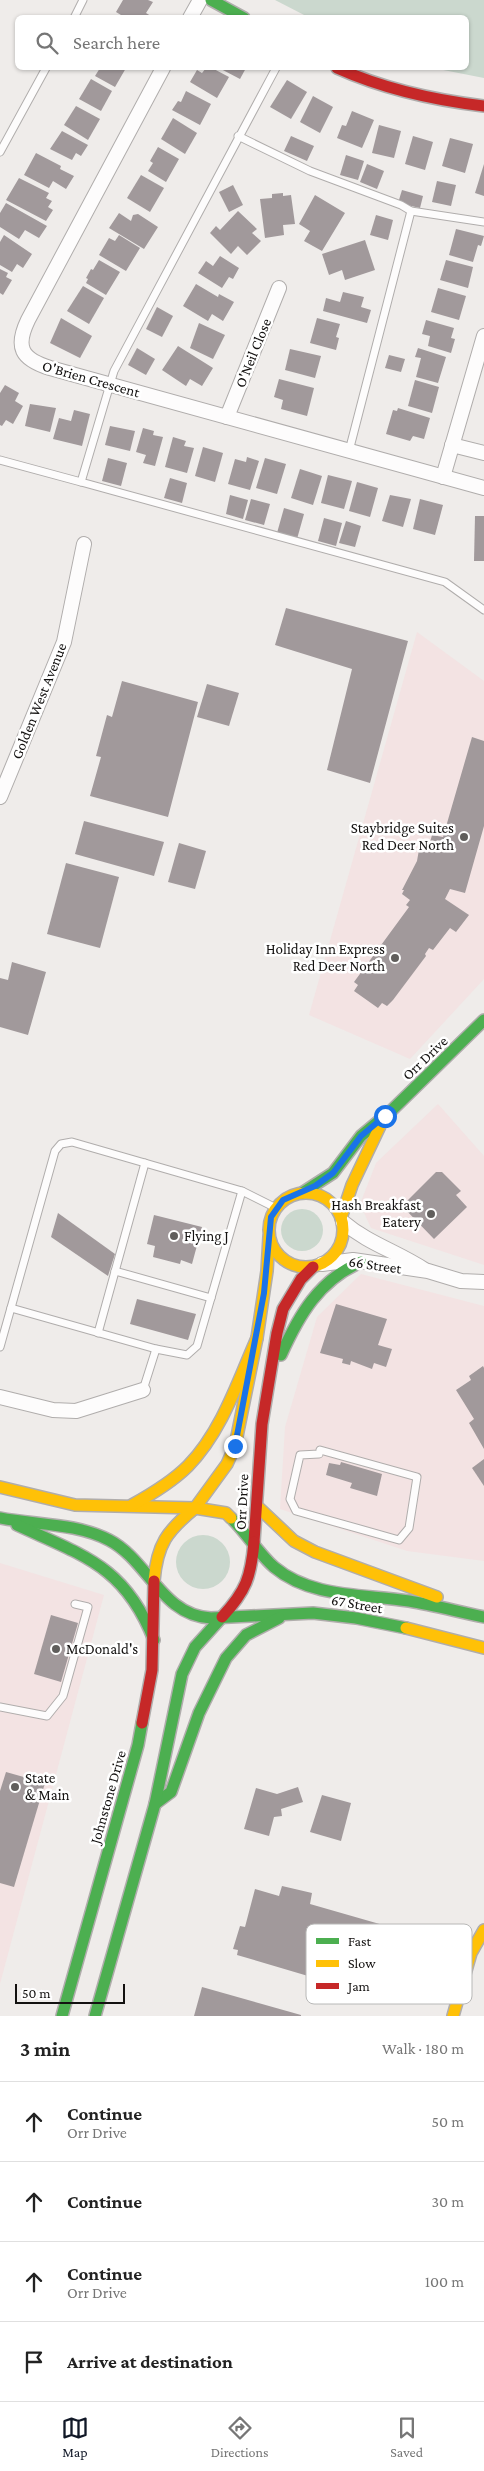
<!DOCTYPE html>
<html lang="en">
<head>
<meta charset="utf-8">
<style>
	:root { --surface:#fff; --page:#f2f2f2; --text:#222; --muted:#767676; --line:#e0e0e0; --accent:#111827 }
	body { margin:0; font-family:"Crimson Pro",serif; background:var(--page); color:var(--text) }
	.scale { position:absolute; left:15px; bottom:12px; width:110px; box-sizing:border-box; padding-left:5px; border:2px solid #131110; border-top:0; font-size:14px; line-height:18px; white-space:nowrap; color:#131110; -webkit-text-stroke:4px #fff; paint-order:stroke }
	.stop { position:absolute; width:15px; height:15px; margin:-11px; border:4px solid #1a73e8; border-radius:50%; background:#fff }
	.stop.end { background:#1a73e8; border-color:#fff; box-shadow:0 1px 5px #0008 }
	.list { margin:0; padding:0; list-style:none }
	h2 { display:flex; justify-content:space-between; align-items:center; height:65px; margin:0; padding:0 20px; font-size:21px }
	h2 small { font-size:16px; font-weight:400; color:var(--muted) }
	.list li { display:grid; grid-template-columns:32px 1fr auto; gap:15px; align-items:center; box-sizing:border-box; height:80px; padding:0 20px; border-top:1px solid var(--line) }
	.list b { display:block; font-size:19px; white-space:nowrap }
	.list p { margin:0; font-size:16px; white-space:nowrap; color:var(--muted) }
	.list em { font-size:16px; font-style:normal; color:var(--muted) }
	.icon { flex:none; width:28px; height:28px; fill:none; stroke:currentColor; stroke-width:2; stroke-linecap:round; stroke-linejoin:round }
	.map { position:relative; flex:none; width:484px; height:2016px; overflow:hidden }
	.search { position:absolute; background:var(--surface); box-shadow:0 1px 4px #0004; left:15px; right:15px; top:15px; height:55px; display:flex; align-items:center; gap:12px; box-sizing:border-box; padding:0 18px; border-radius:8px; color:var(--muted); font-size:19px }
	.sheet { height:385px; background:var(--surface) }
	nav { display:flex; justify-content:space-around; align-items:center; box-sizing:border-box; height:70px; border-top:1px solid var(--line); background:var(--surface); font-size:14px; color:var(--muted) }
	nav a { display:grid; justify-items:center; gap:2px }
	nav .on { color:var(--accent) }
	.map>svg:first-child { display:block }
</style>
</head>
<body>
<div class="map">
<svg width="484" height="2016" viewBox="0 0 484 2016">
	<rect width="100%" height="100%" fill="#efecea"/>
	<g fill="#f3e3e3">
		<path d="M417,632L484,681V979L410,1059L309,1015Z"/>
		<path d="M438,1104L484,1156V1265L371,1228L360,1204L376,1163Z"/>
		<path d="M361,1274L484,1306V1561L407,1551L280,1509L285,1427L317,1317Z"/>
		<path d="M0,1563L104,1595L0,1984Z"/>
	</g>
	<g fill="#cbd8ce">
		<path d="M275,0H484V78L433,68H466V18L308,17Z"/>
		<circle cx="302" cy="1230" r="21"/>
		<circle cx="203" cy="1562" r="27"/>
	</g>
	<g fill="#a1999b">
		<path d="M123,0H148L153,2L146,13L154,18H126L116,12Z"/>
		<path d="M100,68H130L129,70L126,68L115,87L95,76Z"/>
		<path d="M206,68H212L229,77L217,98L190,82L197,70L202,73Z"/>
		<path d="M219,68H246L240,79Z"/>
		<path d="M91,79L112,91L101,111L79,99Z"/>
		<path d="M287,80L307,92L291,119L270,107Z"/>
		<path d="M186,91L211,104L200,125L172,110L178,101L181,102Z"/>
		<path d="M313,96L333,107L320,133L300,122Z"/>
		<path d="M76,106L100,119L88,140L64,125Z"/>
		<path d="M352,111L374,120L362,148L337,138L342,125L346,126Z"/>
		<path d="M173,118L197,133L185,154L161,139Z"/>
		<path d="M379,125L401,131L394,158L372,153Z"/>
		<path d="M62,131L88,145L81,156L76,153L72,160L50,149Z"/>
		<path d="M291,136L314,146L307,161L284,151Z"/>
		<path d="M413,136L433,142L425,170L405,164Z"/>
		<path d="M450,138L473,144L465,173L442,166Z"/>
		<path d="M158,147L179,159L166,182L148,171L153,163L150,161Z"/>
		<path d="M36,153L61,166L60,169L74,176L66,189L53,181L49,188L24,175Z"/>
		<path d="M346,155L364,161L358,180L340,175Z"/>
		<path d="M367,164L384,171L377,189L360,182Z"/>
		<path d="M484,164V196L475,193Z"/>
		<path d="M141,175L164,188L150,212L127,198Z"/>
		<path d="M19,178L49,193L46,198L52,201L48,207L53,210L46,221L6,200Z"/>
		<path d="M437,181L456,185L451,206L432,202Z"/>
		<path d="M233,185L243,205L229,212L219,192Z"/>
		<path d="M402,190L423,196L420,208L398,203Z"/>
		<path d="M283,193V196L291,195L295,224L283,225L284,235L265,238L260,199L272,198V194Z"/>
		<path d="M315,195L345,213L322,251L304,241L310,231L299,224Z"/>
		<path d="M6,203L47,226L39,238L25,230L19,239L0,227V213Z"/>
		<path d="M238,211L257,229L252,233L261,241L247,255L238,246L231,254L210,233L216,226L220,230Z"/>
		<path d="M119,213L131,221L133,215L138,214L158,227L144,249L109,228Z"/>
		<path d="M376,215L393,220L388,240L370,235Z"/>
		<path d="M456,229L484,236L481,246L478,245L473,262L449,255Z"/>
		<path d="M4,235L32,254L23,268L17,264L12,272L0,265V242Z"/>
		<path d="M119,235L140,248L126,271L99,255L109,238L115,241Z"/>
		<path d="M365,240L375,270L345,280L342,270L329,275L322,254Z"/>
		<path d="M220,256L239,268L233,279L229,277L222,288L198,273L206,261L213,266Z"/>
		<path d="M99,260L120,272L106,295L86,283L88,279L86,278L91,269L93,270Z"/>
		<path d="M446,260L473,267L468,288L440,280Z"/>
		<path d="M0,269L8,273L6,277L12,280L3,295L0,293Z"/>
		<path d="M196,284L218,297L219,294L234,302L223,321L212,314L208,321L183,306Z"/>
		<path d="M83,286L104,298L89,324L67,311Z"/>
		<path d="M438,288L466,296L459,320L431,312Z"/>
		<path d="M343,292L364,297L361,307L371,310L367,323L323,311L326,298L340,302Z"/>
		<path d="M157,307L173,316L162,337L146,329Z"/>
		<path d="M61,318L92,336L80,358L50,343Z"/>
		<path d="M317,318L340,324L336,337L339,338L336,350L310,343Z"/>
		<path d="M426,320L454,328L451,338L455,339L451,353L428,346L430,336L422,334Z"/>
		<path d="M199,323L225,335L213,359L190,348Z"/>
		<path d="M178,346L213,368L202,386L190,379L186,386L162,370Z"/>
		<path d="M137,348L155,359L146,375L128,365Z"/>
		<path d="M418,348L446,357L438,383L416,377L421,358L415,357Z"/>
		<path d="M290,349L321,356L315,378L285,370Z"/>
		<path d="M389,355L405,359L401,372L385,368Z"/>
		<path d="M279,379L314,388L307,416L281,409L283,400L274,397Z"/>
		<path d="M415,380L439,387L432,413L408,406Z"/>
		<path d="M5,385L19,393L15,401L23,406L13,424L6,420L2,426L0,425V393Z"/>
		<path d="M30,404L56,408L50,432L25,426Z"/>
		<path d="M398,408L430,418L424,439L413,436L410,441L386,434L393,410L397,411Z"/>
		<path d="M74,410L90,414L82,446L53,439L59,418L71,421Z"/>
		<path d="M110,426L135,431L130,451L105,445Z"/>
		<path d="M143,428L154,431L153,435L163,437L155,466L143,463L146,455L136,452Z"/>
		<path d="M173,437L186,441L184,446L194,448L187,473L165,467Z"/>
		<path d="M203,447L223,453L215,482L195,476Z"/>
		<path d="M247,457L259,461L250,490L228,484L235,459L246,462Z"/>
		<path d="M108,458L127,463L121,486L102,481Z"/>
		<path d="M265,458L286,464L277,494L256,488Z"/>
		<path d="M300,469L322,476L313,505L291,498Z"/>
		<path d="M328,475L352,481L344,509L321,503Z"/>
		<path d="M170,478L187,483L182,503L164,498Z"/>
		<path d="M357,482L378,488L370,517L349,511Z"/>
		<path d="M230,495L248,500L243,519L226,514Z"/>
		<path d="M390,495L411,499L403,527L382,521Z"/>
		<path d="M251,499L270,504L264,525L245,520Z"/>
		<path d="M420,499L443,505L435,535L413,529Z"/>
		<path d="M284,508L304,514L297,539L277,533Z"/>
		<path d="M475,516H484V561H474Z"/>
		<path d="M324,518L342,523L336,546L318,541Z"/>
		<path d="M346,521L361,526L355,547L339,543Z"/>
		<path d="M286,608L408,641L370,783L327,770L352,669L275,645Z"/>
		<path d="M122,681L198,702L168,817L90,796L101,757L96,756L107,715L112,717Z"/>
		<path d="M207,684L239,693L229,726L197,717Z"/>
		<path d="M472,737L484,741V826L465,893L450,889L445,899L469,915L456,932L450,928L433,950L429,948L425,954L426,956L393,1000L387,1006L382,1003L378,1008L354,991L358,985L354,982L409,907L406,905L410,900L402,894L404,890H402L417,861L420,844L429,846L432,835L443,837Z"/>
		<path d="M84,821L164,842L154,876L75,854Z"/>
		<path d="M179,843L206,851L195,889L168,882Z"/>
		<path d="M66,863L119,877L100,948L47,934Z"/>
		<path d="M12,962L46,972L28,1035L0,1027V978L8,980Z"/>
		<path d="M436,1172H442L461,1191L456,1195L467,1207L434,1239L402,1206Z"/>
		<path d="M58,1213L115,1254L108,1276L51,1237Z"/>
		<path d="M154,1215L202,1227L192,1264L181,1260L180,1264L153,1257L155,1246L147,1244Z"/>
		<path d="M137,1299L196,1314L188,1340L130,1324Z"/>
		<path d="M336,1304L387,1319L378,1345L392,1349L386,1367L374,1363L372,1369L351,1361L350,1365L342,1363L343,1359L320,1353Z"/>
		<path d="M483,1366L484,1368V1449L469,1423L474,1419L456,1390L471,1380L469,1376Z"/>
		<path d="M484,1459V1486L472,1468Z"/>
		<path d="M341,1462L382,1474L377,1496L350,1488L352,1483L326,1475L329,1463L340,1465Z"/>
		<path d="M51,1615L78,1623L61,1682L34,1674Z"/>
		<path d="M6,1772L45,1783L14,1887L0,1883V1791Z"/>
		<path d="M298,1787L303,1802L281,1809L282,1816L274,1817L269,1836L244,1829L256,1788L277,1794Z"/>
		<path d="M322,1795L351,1803L341,1841L310,1832Z"/>
		<path d="M282,1886L312,1893L310,1904L397,1929L379,1997L237,1955L238,1950L233,1949L240,1926L245,1927L255,1889L279,1896Z"/>
		<path d="M202,1987L301,2015V2016H194Z"/>
	</g>
	<g fill="none" stroke-linecap="round" stroke-linejoin="round">
		<defs>
			<g id="lane">
				<path d="M74,18L83,0"/>
				<path d="M276,68L114,371L81,482L445,582L484,610"/>
				<path d="M238,136L310,171L401,205L411,211L484,222"/>
				<path d="M0,152L46,68"/>
				<path d="M349,451L411,211"/>
				<path d="M0,460L81,482"/>
				<path d="M115,1271L211,1298"/>
				<path d="M11,1308L156,1349L187,1355L197,1346L242,1191"/>
				<path d="M98,1333L145,1163"/>
				<path d="M0,1347L55,1151L61,1144L72,1142L242,1191L276,1208"/>
				<path d="M143,1390L156,1349"/>
				<path d="M319,1454L300,1455L290,1499L296,1511L399,1540L409,1528L417,1477L320,1450"/>
				<path d="M0,1707L47,1716L63,1696L88,1607L75,1604"/>
			</g>
			<g id="street">
				<path d="M190,18L200,0"/>
				<path d="M163,68L28,320C15,347 21,359 50,368L484,488"/>
				<path d="M227,417L279,288"/>
				<path d="M452,445L484,453"/>
				<path d="M443,477L484,336"/>
				<path d="M0,797L64,642L84,544"/>
				<path d="M343,1222C369,1244 396,1251 425,1270"/>
				<path d="M322,1264L353,1260L428,1271L461,1281L484,1282"/>
				<path d="M0,1397L53,1410L76,1411L143,1390"/>
			</g>
			<g id="fast">
				<path d="M211,0L244,18"/>
				<path d="M302,1193L333,1173L361,1136L391,1111L484,1020"/>
				<path d="M281,1355C299,1315 319,1280 361,1262"/>
				<path d="M0,1518C36,1525 76,1523 109,1540C148,1560 162,1616 211,1618L313,1613L356,1618L406,1628"/>
				<path d="M231,1518C246,1532 258,1553 274,1567C311,1598 363,1594 409,1601C434,1605 459,1612 484,1617"/>
				<path d="M17,1525C84,1556 125,1566 154,1640"/>
				<path d="M155,1804L171,1792L199,1713L226,1658L246,1635L279,1618"/>
				<path d="M62,2016L138,1745L142,1723"/>
				<path d="M95,2016L155,1804L182,1674L195,1647L222,1617"/>
			</g>
			<g id="slow">
				<circle cx="306" cy="1230" r="37"/>
				<path d="M341,1218L352,1185L380,1126"/>
				<path d="M0,1487L75,1505L195,1508L226,1513L231,1518"/>
				<path d="M132,1505C152,1494 172,1482 188,1466C222,1431 238,1381 257,1338"/>
				<path d="M258,1507L294,1541L315,1552L437,1597"/>
				<path d="M195,1508L227,1464L235,1446L257,1338L267,1271L269,1237"/>
				<path d="M154,1581C157,1544 167,1531 195,1508"/>
				<path d="M406,1628L484,1648"/>
				<path d="M453,2016L471,1953L484,1930"/>
			</g>
			<g id="jam">
				<path d="M337,68C384,89 433,100 484,106"/>
				<path d="M254,1542L262,1424L277,1333L283,1309L301,1279L313,1267"/>
				<path d="M222,1617C246,1591 251,1577 254,1542"/>
				<path d="M142,1723L152,1670L154,1581"/>
			</g>
		</defs>
		<use href="#lane" stroke="#b0adac" stroke-width="9"/>
		<use href="#street" stroke="#b0adac" stroke-width="16"/>
		<use href="#fast" stroke="#b0adac" stroke-width="14"/>
		<use href="#slow" stroke="#b0adac" stroke-width="14"/>
		<use href="#jam" stroke="#b0adac" stroke-width="14"/>
		<use href="#lane" stroke="#fdfcfc" stroke-width="7"/>
		<use href="#street" stroke="#fdfcfc" stroke-width="14"/>
		<use href="#fast" stroke="#4caf50" stroke-width="11"/>
		<use href="#slow" stroke="#ffc107" stroke-width="11"/>
		<use href="#jam" stroke="#c62828" stroke-width="11"/>
	</g>
	<g fill="none" stroke-linecap="round" stroke-linejoin="round">
		<path stroke="#1a73e8" stroke-width="6" d="M235,1446L264,1293L271,1217L283,1200L315,1186L333,1173L361,1136L385,1116"/>
	</g>
	<g fill="#605e5c" stroke="#fff" stroke-width="2">
		<circle cx="464" cy="837" r="5"/>
		<circle cx="395" cy="958" r="5"/>
		<circle cx="431" cy="1214" r="5"/>
		<circle cx="174" cy="1236" r="5"/>
		<circle cx="56" cy="1649" r="5"/>
		<circle cx="15" cy="1787" r="5"/>
	</g>
	<g text-anchor="middle" stroke-width="5" stroke-linejoin="round" paint-order="stroke">
		<g font-size="15" fill="#131110" stroke="#fff">
			<text transform="translate(253 353) rotate(-68)" y="5">O'Neil Close</text>
			<text transform="translate(91 379) rotate(16)" y="5">O'Brien Crescent</text>
			<text transform="translate(39 701) rotate(-68)" y="5">Golden West Avenue</text>
			<text transform="translate(425 1058) rotate(-44)" y="5">Orr Drive</text>
			<text transform="translate(375 1265) rotate(8)" y="5">66 Street</text>
			<text transform="translate(242 1502) rotate(-87)" y="5">Orr Drive</text>
			<text transform="translate(357 1604) rotate(10)" y="5">67 Street</text>
			<text transform="translate(108 1797) rotate(-74)" y="5">Johnstone Drive</text>
		</g>
		<g font-size="15" fill="#131110" stroke="#fff" text-anchor="end">
			<text x="454" y="833">Staybridge Suites<tspan x="454" dy="17">Red Deer North</tspan></text>
			<text x="385" y="954">Holiday Inn Express<tspan x="385" dy="17">Red Deer North</tspan></text>
			<text x="421" y="1210">Hash Breakfast<tspan x="421" dy="17">Eatery</tspan></text>
			<text x="184" y="1241" text-anchor="start">Flying J</text>
			<text x="66" y="1654" text-anchor="start">McDonald's</text>
			<text x="25" y="1783" text-anchor="start">State<tspan x="25" dy="17">&amp; Main</tspan></text>
		</g>
	</g>
	<rect x="306" y="1924" width="166" height="80" rx="8" fill="#fff" stroke="#b8b8b7" stroke-width="1"/>
	<rect x="316" y="1938" width="23" height="6" fill="#4caf50"/>
	<rect x="316" y="1960" width="23" height="7" fill="#ffc107"/>
	<rect x="316" y="1983" width="23" height="6" fill="#c62828"/>
	<g font-size="14" fill="#131110">
		<text x="348" y="1946">Fast</text>
		<text x="348" y="1968">Slow</text>
		<text x="348" y="1991">Jam</text>
	</g>
</svg>
<div class="scale">50 m</div>
<div class="stop" style="left:385px;top:1116px"></div>
<div class="stop end" style="left:235px;top:1446px"></div>
<div class="search"><svg class="icon" aria-label="search" viewBox="0 0 24 24"><circle cx="10" cy="10" r="6"/><path d="M15 15l6 6"/></svg>Search here</div>
</div>
<section class="sheet">
<h2>3 min<small>Walk · 180 m</small></h2>
<ul class="list">
<li><svg class="icon" aria-label="ahead" viewBox="0 0 24 24"><path d="M12 20V5M6 11l6-6 6 6"/></svg><div><b>Continue</b><p>Orr Drive</p></div><em>50 m</em></li>
<li><svg class="icon" aria-label="ahead" viewBox="0 0 24 24"><path d="M12 20V5M6 11l6-6 6 6"/></svg><div><b>Continue</b></div><em>30 m</em></li>
<li><svg class="icon" aria-label="ahead" viewBox="0 0 24 24"><path d="M12 20V5M6 11l6-6 6 6"/></svg><div><b>Continue</b><p>Orr Drive</p></div><em>100 m</em></li>
<li><svg class="icon" aria-label="arrive" viewBox="0 0 24 24"><path d="M6 21V4h12l-3 4 3 4H6"/></svg><div><b>Arrive at destination</b></div></li>
</ul>
</section>
<nav>
<a class="on"><svg class="icon" aria-label="map" viewBox="0 0 24 24"><path d="M3 6l6-2 6 2 6-2v14l-6 2-6-2-6 2zM9 4v14M15 6v14"/></svg>Map</a>
<a><svg class="icon" aria-label="directions" viewBox="0 0 24 24"><path d="M12 3l9 9-9 9-9-9zM9 14v-3h6M13 9l2 2-2 2"/></svg>Directions</a>
<a><svg class="icon" aria-label="saved" viewBox="0 0 24 24"><path d="M7 4h10v16l-5-4-5 4z"/></svg>Saved</a>
</nav>
</body>
</html>
